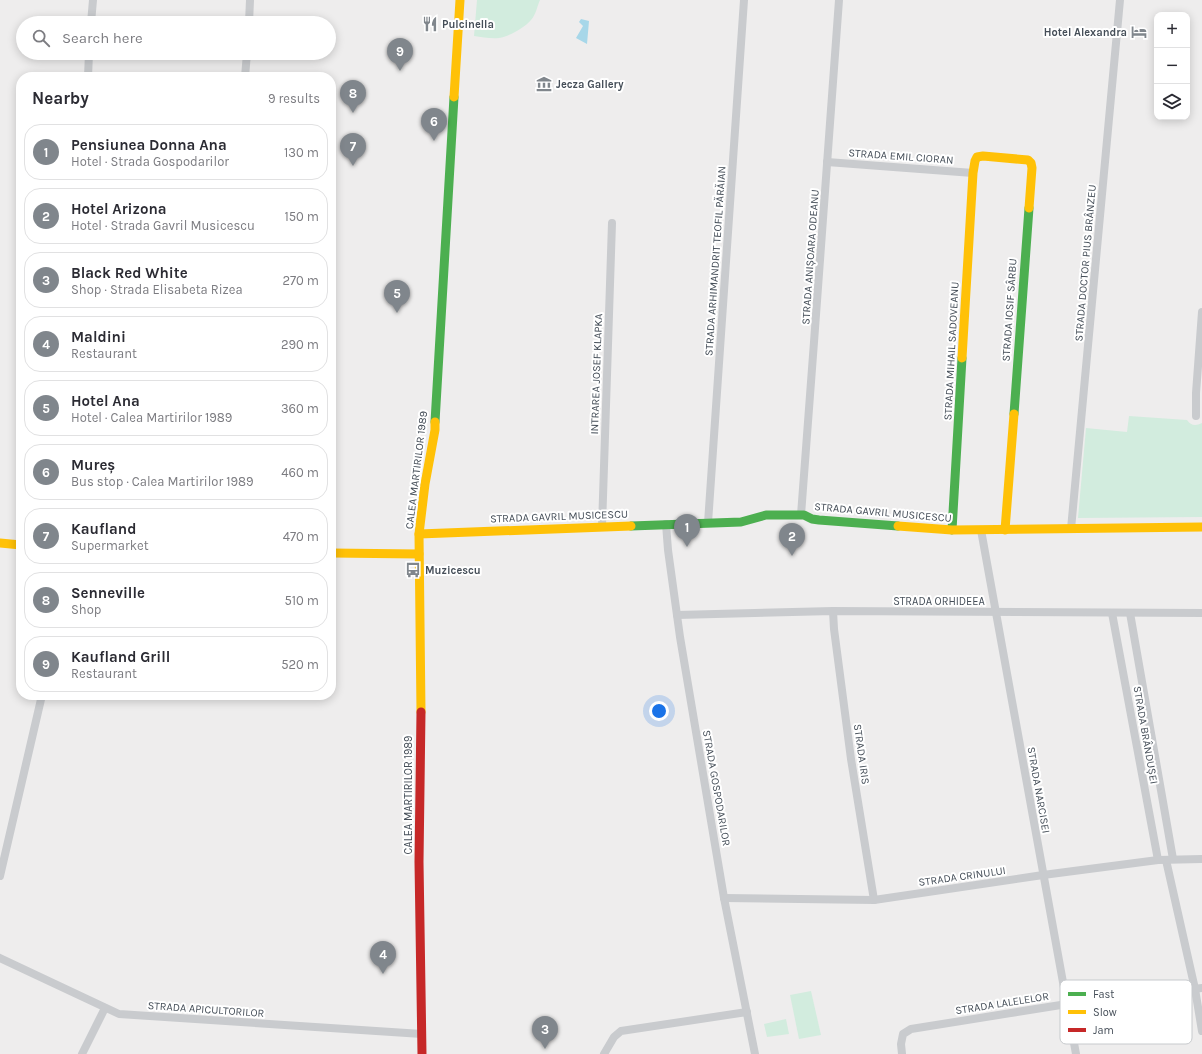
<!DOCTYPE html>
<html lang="en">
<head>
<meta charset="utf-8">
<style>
	:root { --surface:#fff; --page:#f7f7f7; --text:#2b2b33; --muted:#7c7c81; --line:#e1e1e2; --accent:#80868c }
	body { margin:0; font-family:Karla,sans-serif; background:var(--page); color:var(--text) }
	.controls { position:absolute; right:12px; top:12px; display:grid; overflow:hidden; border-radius:8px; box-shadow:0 2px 10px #0003 }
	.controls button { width:36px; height:36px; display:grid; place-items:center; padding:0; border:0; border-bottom:1px solid var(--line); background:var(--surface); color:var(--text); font:20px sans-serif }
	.you { position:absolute; left:659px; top:711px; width:14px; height:14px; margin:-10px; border:3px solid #fff; border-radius:50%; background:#1a73e8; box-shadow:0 0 0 6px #1a73e833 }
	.badge { display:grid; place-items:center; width:26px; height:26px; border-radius:50%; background:var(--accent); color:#fff; font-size:13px; font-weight:700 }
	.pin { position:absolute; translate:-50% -33px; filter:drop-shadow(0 1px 2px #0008) }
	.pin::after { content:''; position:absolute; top:21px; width:14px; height:12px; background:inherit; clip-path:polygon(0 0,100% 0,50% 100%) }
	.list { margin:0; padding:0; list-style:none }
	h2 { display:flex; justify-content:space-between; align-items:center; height:52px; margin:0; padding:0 16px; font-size:17px }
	h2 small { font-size:13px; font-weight:400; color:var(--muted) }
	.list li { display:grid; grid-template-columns:26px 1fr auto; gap:12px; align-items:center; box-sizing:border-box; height:56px; margin:0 8px 8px; padding:0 8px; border:1px solid var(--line); border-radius:16px }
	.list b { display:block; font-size:15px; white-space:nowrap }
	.list p { margin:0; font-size:13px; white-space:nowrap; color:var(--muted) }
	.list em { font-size:13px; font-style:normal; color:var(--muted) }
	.icon { flex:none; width:22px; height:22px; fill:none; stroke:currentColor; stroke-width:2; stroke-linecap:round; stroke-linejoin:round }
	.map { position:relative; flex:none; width:1202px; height:1054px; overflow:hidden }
	.search { position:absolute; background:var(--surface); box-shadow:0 2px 10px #0003; left:16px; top:16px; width:320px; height:44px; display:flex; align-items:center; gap:10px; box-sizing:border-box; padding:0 14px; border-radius:22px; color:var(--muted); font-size:15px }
	.panel { position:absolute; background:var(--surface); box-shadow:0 2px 10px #0003; left:16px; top:72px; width:320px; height:628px; border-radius:16px }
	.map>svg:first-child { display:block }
</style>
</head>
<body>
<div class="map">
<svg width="1202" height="1054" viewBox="0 0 1202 1054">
	<rect width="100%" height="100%" fill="#eeeded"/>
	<g fill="#d2ecde">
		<path d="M477,0H540C537,6 536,15 531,20C524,28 510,36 499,38C491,39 482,37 474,36Z"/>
		<path d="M1129,416L1187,420C1191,426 1196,426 1202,423V517L1078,518L1086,428L1127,432Z"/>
		<path d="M811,991L821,1035L799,1039L790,995Z"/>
		<path d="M786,1019L789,1034L767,1037L764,1024Z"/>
	</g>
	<path fill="#a7d7e9" d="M581,19L589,21L587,44L576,38L583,26L579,22Z"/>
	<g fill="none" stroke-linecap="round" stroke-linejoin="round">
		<g stroke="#c9cbce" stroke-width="8">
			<path d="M91,23L93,0"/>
			<path d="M249,23L250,0"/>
			<path d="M88,77L89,53"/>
			<path d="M245,77L247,53"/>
			<path d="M827,162L973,173"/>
			<path d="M1196,416V393L1202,312"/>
			<path d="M801,515L814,342L839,0"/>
			<path d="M708,523L744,0"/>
			<path d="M666,524L668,550L680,637L724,898L755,1054"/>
			<path d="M602,527L612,223"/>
			<path d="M1071,529L1120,0"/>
			<path d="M981,530L1076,1054"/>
			<path d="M833,611L834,629L851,759L874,900"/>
			<path d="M1112,613L1158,860"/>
			<path d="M1130,613L1173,859"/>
			<path d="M677,615L833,611L1202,613"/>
			<path d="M1166,860L1195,989L1202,1031"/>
			<path d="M0,876L42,695"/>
			<path d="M724,898L874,900L1043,875L1158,860L1202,859"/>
			<path d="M0,958L119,1014L422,1034"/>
			<path d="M82,1054L105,1008"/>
			<path d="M604,1054L614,1037L621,1031L747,1012"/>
			<path d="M902,1054L901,1044L903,1034L911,1029L1067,1004L1202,988"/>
		</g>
		<g stroke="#4caf50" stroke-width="9">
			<path d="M1014,414L1029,208"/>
			<path d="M435,422L454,97"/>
			<path d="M631,526L741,522L766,515H804L812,519L819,520L898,526"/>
			<path d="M952,530L962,358"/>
		</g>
		<g stroke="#ffc107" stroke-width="9">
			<path d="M454,97L460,0"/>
			<path d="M962,358L973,173L975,161L977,157L983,156L1028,160L1031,163L1032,168L1029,208"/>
			<path d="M898,526L952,530L1202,527"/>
			<path d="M1005,530L1014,414"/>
			<path d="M419,534L631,526"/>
			<path d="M0,543L21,545"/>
			<path d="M331,553L419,554"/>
			<path d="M421,712L419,534L425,484L435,430V422"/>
		</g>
		<path stroke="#c62828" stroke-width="9" d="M421,712L419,862L422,1054"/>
	</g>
	<defs>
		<symbol id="restaurant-bare" viewBox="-9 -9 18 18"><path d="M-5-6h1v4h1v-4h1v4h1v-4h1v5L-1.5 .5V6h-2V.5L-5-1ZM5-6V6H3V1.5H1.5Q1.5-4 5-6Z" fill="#80868c" stroke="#fff" stroke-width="2.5" paint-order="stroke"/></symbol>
		<symbol id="hotel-bare" viewBox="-9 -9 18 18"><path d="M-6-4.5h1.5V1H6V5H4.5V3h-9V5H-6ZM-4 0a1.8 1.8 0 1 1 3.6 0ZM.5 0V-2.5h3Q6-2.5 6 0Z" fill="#80868c" stroke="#fff" stroke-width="2.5" paint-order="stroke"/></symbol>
		<symbol id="museum-bare" viewBox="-9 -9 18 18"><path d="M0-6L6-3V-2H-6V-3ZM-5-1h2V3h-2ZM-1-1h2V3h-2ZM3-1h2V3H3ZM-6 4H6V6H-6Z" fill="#80868c" stroke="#fff" stroke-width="2.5" paint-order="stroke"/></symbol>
		<symbol id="bus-bare" viewBox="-9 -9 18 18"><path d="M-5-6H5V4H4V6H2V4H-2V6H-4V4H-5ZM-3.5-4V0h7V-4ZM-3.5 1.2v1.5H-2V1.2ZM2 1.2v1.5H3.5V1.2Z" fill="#80868c" stroke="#fff" stroke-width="2.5" paint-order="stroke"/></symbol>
	</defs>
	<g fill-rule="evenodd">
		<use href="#restaurant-bare" x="419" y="13" width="22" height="22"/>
		<use href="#hotel-bare" x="1128" y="21" width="22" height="22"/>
		<use href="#museum-bare" x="533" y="73" width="22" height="22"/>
		<use href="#bus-bare" x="402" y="559" width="22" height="22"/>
	</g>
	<g text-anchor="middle" stroke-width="4" stroke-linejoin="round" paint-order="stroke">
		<g font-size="11" font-weight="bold" fill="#454e58" stroke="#fff" text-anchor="start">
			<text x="442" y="28">Pulcinella</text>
			<text x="1127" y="36" text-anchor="end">Hotel Alexandra</text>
			<text x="556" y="88">Jecza Gallery</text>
			<text x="425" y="574">Muzicescu</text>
		</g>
		<g font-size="11" fill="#454e58" stroke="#fff">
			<text transform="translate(901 156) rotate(4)" y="4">STRADA EMIL CIORAN</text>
			<text transform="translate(810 257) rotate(-86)" y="4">STRADA ANIȘOARA ODEANU</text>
			<text transform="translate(715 261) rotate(-86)" y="4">STRADA ARHIMANDRIT TEOFIL PĂRĂIAN</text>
			<text transform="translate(1085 263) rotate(-85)" y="4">STRADA DOCTOR PIUS BRÂNZEU</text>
			<text transform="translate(1009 310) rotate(-86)" y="4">STRADA IOSIF SÂRBU</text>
			<text transform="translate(951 351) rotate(-87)" y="4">STRADA MIHAIL SADOVEANU</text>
			<text transform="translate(596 374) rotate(-88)" y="4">INTRAREA JOSEF KLAPKA</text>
			<text transform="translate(416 470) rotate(-83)" y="4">CALEA MARTIRILOR 1989</text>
			<text transform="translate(883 512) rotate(5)" y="4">STRADA GAVRIL MUSICESCU</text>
			<text transform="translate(559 516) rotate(-2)" y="4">STRADA GAVRIL MUSICESCU</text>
			<text x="939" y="605">STRADA ORHIDEEA</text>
			<text transform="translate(1146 735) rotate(80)" y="4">STRADA BRÂNDUȘEI</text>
			<text transform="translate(862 754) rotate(82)" y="4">STRADA IRIS</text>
			<text transform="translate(717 788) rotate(80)" y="4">STRADA GOSPODARILOR</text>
			<text transform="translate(1039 790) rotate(80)" y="4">STRADA NARCISEI</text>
			<text transform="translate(408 795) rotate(-90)" y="4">CALEA MARTIRILOR 1989</text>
			<text transform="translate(962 876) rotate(-8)" y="4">STRADA CRINULUI</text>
			<text transform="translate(1002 1003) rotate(-9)" y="4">STRADA LALELELOR</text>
			<text transform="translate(206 1009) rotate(4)" y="4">STRADA APICULTORILOR</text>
		</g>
	</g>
	<rect x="1060" y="980" width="132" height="64" rx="6" fill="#fff" stroke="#c7cacd" stroke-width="1"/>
	<rect x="1068" y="992" width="18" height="4" fill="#4caf50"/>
	<rect x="1068" y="1010" width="18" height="4" fill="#ffc107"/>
	<rect x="1068" y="1028" width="18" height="4" fill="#c62828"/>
	<g font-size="11" fill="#454e58">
		<text x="1093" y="998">Fast</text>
		<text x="1093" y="1016">Slow</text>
		<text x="1093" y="1034">Jam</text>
	</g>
</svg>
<div class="controls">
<button>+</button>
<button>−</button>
<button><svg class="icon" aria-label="layers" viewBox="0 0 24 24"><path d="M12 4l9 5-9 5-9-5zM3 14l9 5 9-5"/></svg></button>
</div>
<div class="you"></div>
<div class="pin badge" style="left:687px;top:547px">1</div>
<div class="pin badge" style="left:792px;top:556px">2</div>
<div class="pin badge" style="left:545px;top:1049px">3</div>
<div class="pin badge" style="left:383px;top:974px">4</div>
<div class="pin badge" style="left:397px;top:313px">5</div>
<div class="pin badge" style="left:434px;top:141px">6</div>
<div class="pin badge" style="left:353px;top:166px">7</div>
<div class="pin badge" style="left:353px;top:113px">8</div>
<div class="pin badge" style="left:400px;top:71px">9</div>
<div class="search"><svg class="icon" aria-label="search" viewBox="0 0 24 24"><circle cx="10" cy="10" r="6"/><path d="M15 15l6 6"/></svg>Search here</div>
<section class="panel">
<h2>Nearby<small>9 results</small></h2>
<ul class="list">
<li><span class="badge">1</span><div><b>Pensiunea Donna Ana</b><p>Hotel · Strada Gospodarilor</p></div><em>130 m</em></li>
<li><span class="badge">2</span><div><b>Hotel Arizona</b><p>Hotel · Strada Gavril Musicescu</p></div><em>150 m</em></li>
<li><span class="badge">3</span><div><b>Black Red White</b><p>Shop · Strada Elisabeta Rizea</p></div><em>270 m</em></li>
<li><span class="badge">4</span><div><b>Maldini</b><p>Restaurant</p></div><em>290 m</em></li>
<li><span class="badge">5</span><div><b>Hotel Ana</b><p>Hotel · Calea Martirilor 1989</p></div><em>360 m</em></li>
<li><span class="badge">6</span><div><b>Mureș</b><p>Bus stop · Calea Martirilor 1989</p></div><em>460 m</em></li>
<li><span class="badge">7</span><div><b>Kaufland</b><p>Supermarket</p></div><em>470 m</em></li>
<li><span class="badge">8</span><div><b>Senneville</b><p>Shop</p></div><em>510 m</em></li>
<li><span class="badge">9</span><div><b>Kaufland Grill</b><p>Restaurant</p></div><em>520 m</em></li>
</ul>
</section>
</div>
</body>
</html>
